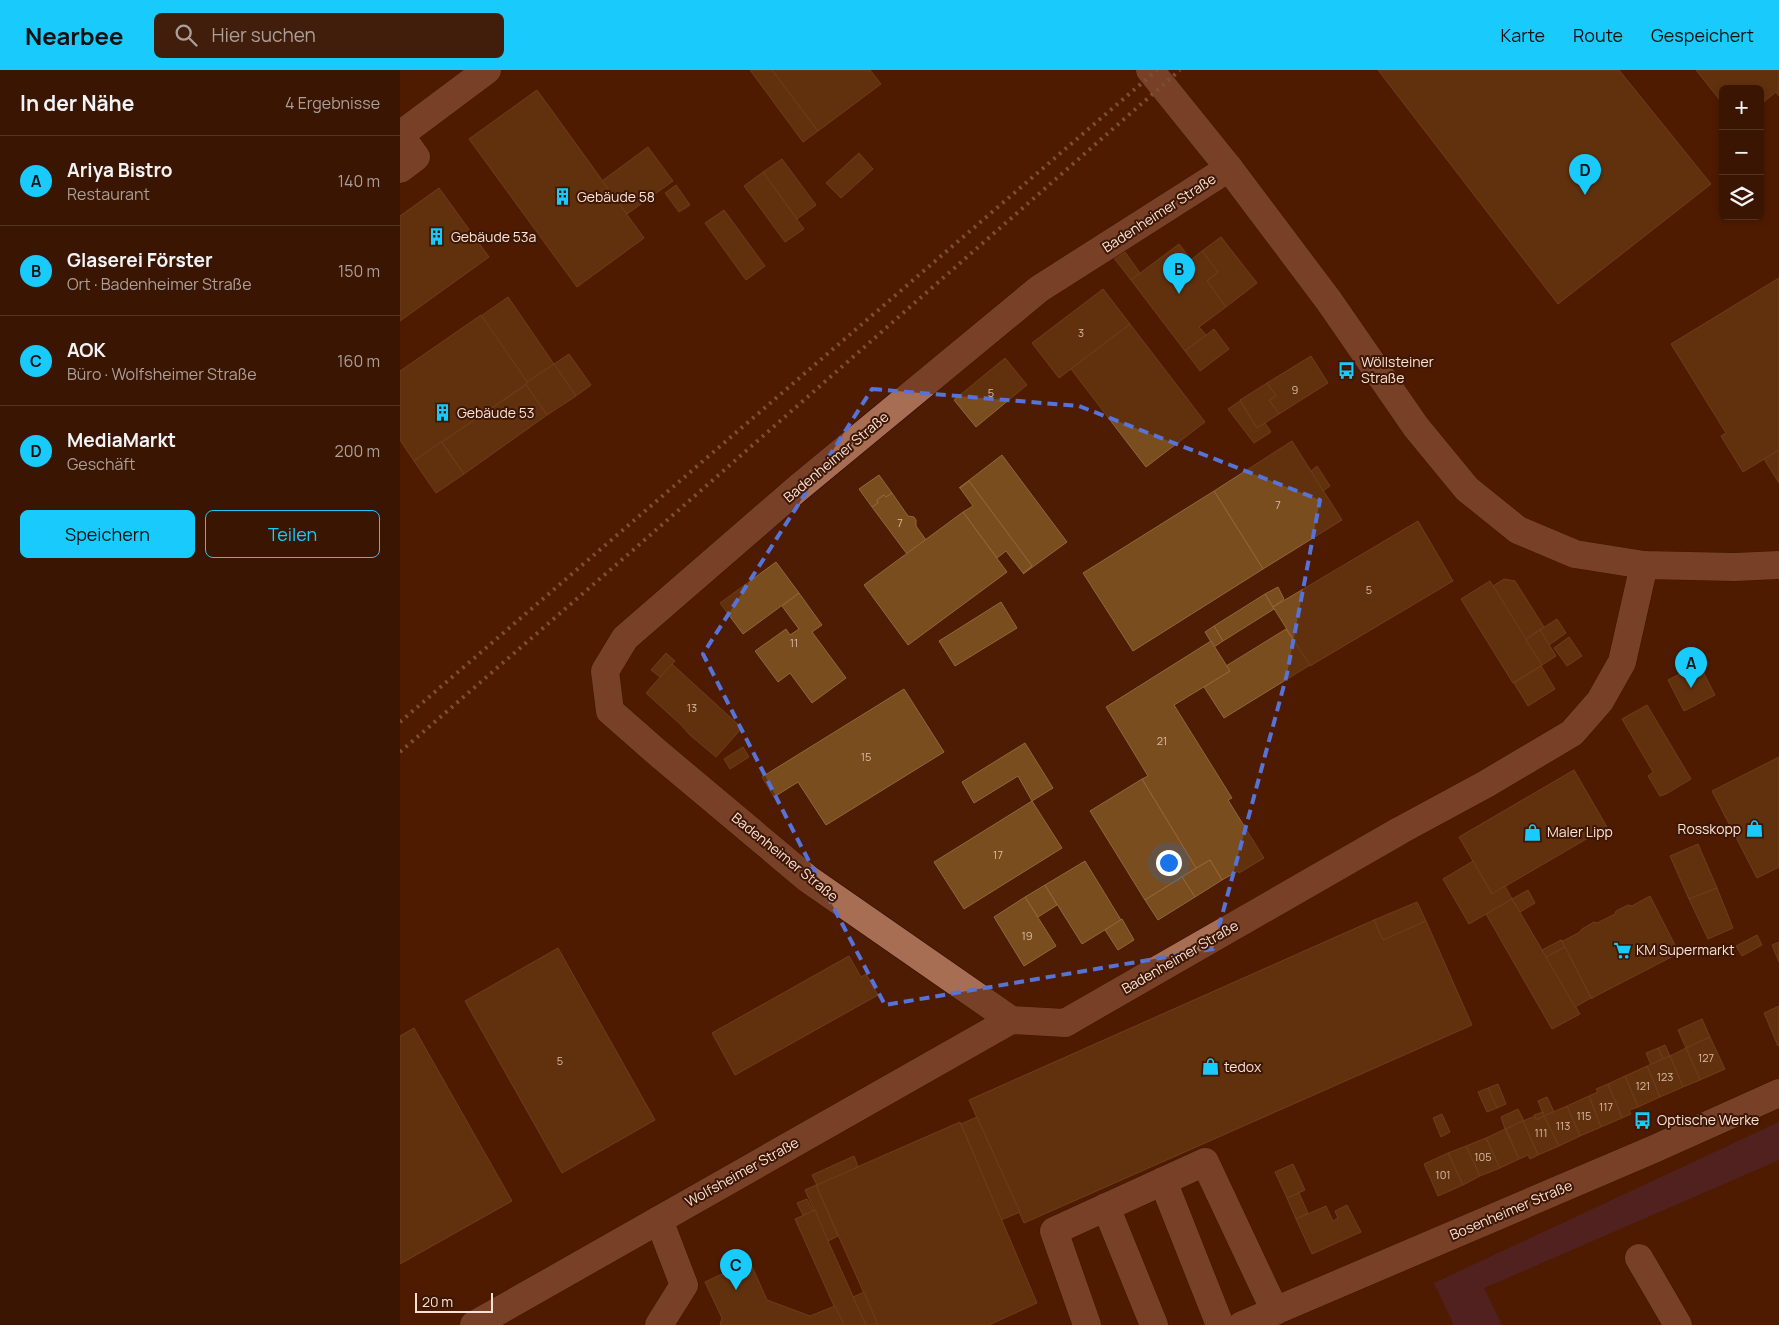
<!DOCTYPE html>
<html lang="de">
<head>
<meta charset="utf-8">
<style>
	:root { --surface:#3a1502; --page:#411e0c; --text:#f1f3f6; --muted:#ab9f99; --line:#543424; --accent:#19cafc }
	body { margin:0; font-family:Manrope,sans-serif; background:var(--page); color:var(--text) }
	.controls { position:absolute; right:15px; top:15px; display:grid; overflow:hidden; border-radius:8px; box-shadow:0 2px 8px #0003 }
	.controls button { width:45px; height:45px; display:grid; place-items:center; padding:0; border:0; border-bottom:1px solid var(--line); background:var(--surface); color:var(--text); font:25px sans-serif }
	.scale { position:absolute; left:15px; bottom:12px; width:78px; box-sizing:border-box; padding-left:5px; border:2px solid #fce1d6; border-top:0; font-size:14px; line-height:18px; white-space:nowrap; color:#fce1d6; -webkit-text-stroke:4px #3d1704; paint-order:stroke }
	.you { position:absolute; left:768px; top:792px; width:18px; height:18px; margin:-12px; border:4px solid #fff; border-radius:50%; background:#1a73e8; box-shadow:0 0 0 8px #1a73e833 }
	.badge { display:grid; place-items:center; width:32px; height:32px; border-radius:50%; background:var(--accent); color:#111; font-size:16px; font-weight:700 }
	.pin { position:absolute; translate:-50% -41px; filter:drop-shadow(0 1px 2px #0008) }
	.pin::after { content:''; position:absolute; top:26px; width:18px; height:15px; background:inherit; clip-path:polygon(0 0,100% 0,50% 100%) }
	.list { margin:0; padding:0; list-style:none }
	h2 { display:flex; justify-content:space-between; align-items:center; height:65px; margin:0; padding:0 20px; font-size:21px }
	h2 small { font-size:16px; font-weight:400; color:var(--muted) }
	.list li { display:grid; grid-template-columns:32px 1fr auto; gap:15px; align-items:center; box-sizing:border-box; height:90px; padding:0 20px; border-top:1px solid var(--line) }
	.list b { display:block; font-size:19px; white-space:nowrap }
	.list p { margin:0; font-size:16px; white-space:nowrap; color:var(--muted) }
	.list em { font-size:16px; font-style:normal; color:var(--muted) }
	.actions { display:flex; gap:10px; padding:15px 20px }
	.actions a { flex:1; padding:11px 0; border:1px solid var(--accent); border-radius:8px; text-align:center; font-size:18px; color:var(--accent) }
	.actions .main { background:var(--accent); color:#111 }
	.icon { flex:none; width:28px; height:28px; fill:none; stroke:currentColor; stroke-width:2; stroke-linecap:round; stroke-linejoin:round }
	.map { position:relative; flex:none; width:1379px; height:1255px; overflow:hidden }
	header { display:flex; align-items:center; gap:30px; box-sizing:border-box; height:70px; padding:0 25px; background:var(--accent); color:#111 }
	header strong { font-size:24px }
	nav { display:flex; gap:28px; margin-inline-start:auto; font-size:18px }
	.search { width:350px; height:45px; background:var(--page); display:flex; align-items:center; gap:12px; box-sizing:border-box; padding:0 18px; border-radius:8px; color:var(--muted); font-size:19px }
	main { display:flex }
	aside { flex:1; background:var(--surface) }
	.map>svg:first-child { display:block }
</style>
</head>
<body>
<header>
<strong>Nearbee</strong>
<div class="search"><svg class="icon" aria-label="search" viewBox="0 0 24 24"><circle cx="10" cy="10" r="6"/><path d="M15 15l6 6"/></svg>Hier suchen</div>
<nav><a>Karte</a><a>Route</a><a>Gespeichert</a></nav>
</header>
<main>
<aside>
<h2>In der Nähe<small>4 Ergebnisse</small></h2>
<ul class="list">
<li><span class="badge">A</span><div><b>Ariya Bistro</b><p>Restaurant</p></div><em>140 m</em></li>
<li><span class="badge">B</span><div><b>Glaserei Förster</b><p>Ort · Badenheimer Straße</p></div><em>150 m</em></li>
<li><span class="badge">C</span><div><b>AOK</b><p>Büro · Wolfsheimer Straße</p></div><em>160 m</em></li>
<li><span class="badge">D</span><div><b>MediaMarkt</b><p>Geschäft</p></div><em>200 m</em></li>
</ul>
<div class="actions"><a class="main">Speichern</a><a>Teilen</a></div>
</aside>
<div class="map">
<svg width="1379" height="1255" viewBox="0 0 1379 1255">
	<rect width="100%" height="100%" fill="#4e1c02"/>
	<path fill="#542843" d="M1379,1052V1090L1084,1218L1102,1255H1054L1034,1213Z"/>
	<g fill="#794d1d" stroke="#93673b">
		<path d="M350,0H372L418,61L403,72Z"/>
		<path d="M372,0H470L481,14L418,61Z"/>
		<path d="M978,0H1219L1311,114L1158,234Z"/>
		<path d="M1296,0H1379V26L1376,22L1360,35V19H1323V34Z"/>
		<path d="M137,20L244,168L177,217L69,69Z"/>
		<path d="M248,77L273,111L227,144L202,111Z"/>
		<path d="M459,83L473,99L441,128L426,113Z"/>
		<path d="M382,89L416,135L397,149L363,102Z"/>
		<path d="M363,102L404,159L385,172L344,116Z"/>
		<path d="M276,115L290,135L279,142L265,123Z"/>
		<path d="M39,118L89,187L0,251V146Z"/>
		<path d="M324,140L365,196L346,210L305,153Z"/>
		<path d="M821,167L857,213L826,237L807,211L818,202L802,181Z"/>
		<path d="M779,174L791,190L802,181L818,202L807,211L826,237L799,257L806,265L785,281L731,210Z"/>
		<path d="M725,182L740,203L731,210L714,188Z"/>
		<path d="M1379,208V380L1343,402L1321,366L1326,363L1271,274Z"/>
		<path d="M703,219L730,254L659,308L632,273Z"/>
		<path d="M108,227L154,294L127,312L81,246Z"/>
		<path d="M81,245L128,313L14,391L0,370V301Z"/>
		<path d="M730,254L805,352L746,397L671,299Z"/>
		<path d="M814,259L829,279L800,301L785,281Z"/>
		<path d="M169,284L191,315L176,326L154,294Z"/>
		<path d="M911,286L928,313L879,344L869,330L876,326L867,313Z"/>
		<path d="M605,288L627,315L576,357L554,330Z"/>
		<path d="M154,294L176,326L147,345L126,315L127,312Z"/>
		<path d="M867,313L876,326L869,330L879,344L857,358L840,330Z"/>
		<path d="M126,315L147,345L64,404L42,372Z"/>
		<path d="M840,331L857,358L865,353L871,362L854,373L828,339Z"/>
		<path d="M892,371L942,450L863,499L814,421Z"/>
		<path d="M41,372L64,404L36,423L14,391Z"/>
		<path d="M1379,380V413L1364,389Z"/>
		<path d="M602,385L667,472L623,504L632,496L569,411L559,418Z"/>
		<path d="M917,396L930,416L923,421L911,401Z"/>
		<path d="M479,405L492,423L486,427L484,425L477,430L478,433L472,437L459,419Z"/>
		<path d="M569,411L632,496L623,503L606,481L597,488L563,442L573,436L560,418Z"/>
		<path d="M814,421L863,499L733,581L683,503Z"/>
		<path d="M492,423L508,446L514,447L516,450V456L526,470L507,484L472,437L478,433L477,430L484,425L486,427Z"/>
		<path d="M563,442L607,502L508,575L464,515Z"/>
		<path d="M1018,451L1053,511L910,596L873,537Z"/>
		<path d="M376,492L399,523L343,564L320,533Z"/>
		<path d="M1104,509L1115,511L1144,557L1125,569L1093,516Z"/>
		<path d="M1090,511L1142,595L1113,613L1061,529Z"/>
		<path d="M878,517L884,529L873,537L865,524Z"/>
		<path d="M399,523L422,555L412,562L446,608L412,633L390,603L378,612L355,581L386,559L390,565L399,559L382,536Z"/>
		<path d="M865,524L874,539L823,571L814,556Z"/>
		<path d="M601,532L617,558L555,596L539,571Z"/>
		<path d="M1157,549L1166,563L1149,575L1140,560Z"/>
		<path d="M814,556L823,571L814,577L805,562Z"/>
		<path d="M886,559L910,595L824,648L804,617L830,601L826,596Z"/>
		<path d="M1140,560L1156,586L1142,595L1126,570Z"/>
		<path d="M1169,567L1182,586L1167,596L1154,578Z"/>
		<path d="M811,571L830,601L774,635L832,728L828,730L864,788L839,803L838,801L822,810L810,790L796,798L742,709L748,706L706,637Z"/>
		<path d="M266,583L275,591L260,607L251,600Z"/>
		<path d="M272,594L342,658L316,687L290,665L280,654L246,623Z"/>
		<path d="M1299,594L1315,625L1284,641L1268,610Z"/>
		<path d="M1141,596L1155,619L1128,636L1114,613Z"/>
		<path d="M504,619L544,682L426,755L398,712L374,727L362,707Z"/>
		<path d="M1247,635L1291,709L1266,724L1260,726L1248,706L1253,702L1222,649Z"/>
		<path d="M625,673L653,718L632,731L618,706L574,733L562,712Z"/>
		<path d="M343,677L349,687L330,699L324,689Z"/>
		<path d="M1379,687V797L1357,808L1312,721Z"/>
		<path d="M1174,700L1207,757L1092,824L1059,767Z"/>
		<path d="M742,709L796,798L745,830L690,741Z"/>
		<path d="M632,731L662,778L564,839L534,792Z"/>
		<path d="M1298,774L1317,818L1289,829L1270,786Z"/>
		<path d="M810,790L822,810L795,827L782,807Z"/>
		<path d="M685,791L721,850L682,874L645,815Z"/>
		<path d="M1073,791L1092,824L1105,816L1112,829L1069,854L1043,809Z"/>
		<path d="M782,807L795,827L758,850L745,830Z"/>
		<path d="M645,815L657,835L638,847L625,827Z"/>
		<path d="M1317,818L1333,858L1308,869L1289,829Z"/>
		<path d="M1128,820L1135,833L1120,842L1112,829Z"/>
		<path d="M1250,826L1279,883L1192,928V929L1161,870L1163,871L1180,862L1182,859L1194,852L1197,853L1215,844L1216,841L1228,835L1232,836Z"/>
		<path d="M625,827L656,876L624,896L594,847Z"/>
		<path d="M1112,829L1180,944L1152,959L1086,844Z"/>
		<path d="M1017,832L1026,851L983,870L974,850Z"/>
		<path d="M722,849L734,870L718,880L705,860Z"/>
		<path d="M974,850L983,870L1026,851L1072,955L624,1153L569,1030Z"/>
		<path d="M1357,865L1362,875L1342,886L1336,876Z"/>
		<path d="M1161,870L1165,877L1146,887L1142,880Z"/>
		<path d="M1379,872V892L1372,875Z"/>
		<path d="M1165,877L1191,928L1175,937L1146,887Z"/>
		<path d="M158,878L255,1050L162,1103L65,931Z"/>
		<path d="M449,886L461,907L466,904L478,925L335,1005L312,963Z"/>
		<path d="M1379,936V975L1378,976L1364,943Z"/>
		<path d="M1302,949L1310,967L1286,978L1278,960Z"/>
		<path d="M14,958L112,1131L0,1194V966Z"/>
		<path d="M1310,967L1325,999L1300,1010L1286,978Z"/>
		<path d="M1265,975L1270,986L1263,989L1258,978Z"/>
		<path d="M1258,978L1263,989L1251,995L1246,983Z"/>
		<path d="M1286,978L1300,1010L1283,1017L1270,986Z"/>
		<path d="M1270,986L1283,1017L1260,1027L1247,996Z"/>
		<path d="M1247,996L1260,1027L1238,1037L1225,1006Z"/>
		<path d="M1225,1006L1238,1037L1229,1040L1231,1044L1222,1048L1208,1014Z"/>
		<path d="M1098,1014L1106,1034L1097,1038L1088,1018Z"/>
		<path d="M1208,1014L1222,1048L1201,1057L1189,1026L1198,1022L1196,1019Z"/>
		<path d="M1088,1018L1097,1038L1087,1042L1078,1022Z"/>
		<path d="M1189,1026L1201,1057L1180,1066L1167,1036Z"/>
		<path d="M1147,1027L1154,1042L1144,1046L1138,1031Z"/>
		<path d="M1167,1036L1180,1066L1159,1076L1144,1046Z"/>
		<path d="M1118,1039L1124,1051L1105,1059L1101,1047Z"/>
		<path d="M1143,1042L1144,1046L1136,1050L1134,1045Z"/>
		<path d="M1042,1044L1050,1062L1041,1067L1033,1048Z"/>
		<path d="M1135,1046L1136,1050L1144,1046L1159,1076L1138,1085L1123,1051Z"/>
		<path d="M577,1047L620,1142L601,1150L561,1054Z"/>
		<path d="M1123,1051L1138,1085L1130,1089L1128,1085L1119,1089L1106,1059Z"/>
		<path d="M560,1052L637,1233L589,1255H478L416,1115Z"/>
		<path d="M1105,1059L1119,1089L1100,1098L1086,1068Z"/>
		<path d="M1086,1068L1100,1098L1080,1106L1066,1076Z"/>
		<path d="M1066,1076L1080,1106L1063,1115L1048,1083Z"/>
		<path d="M1048,1083L1063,1115L1038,1126L1024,1094Z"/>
		<path d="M454,1086L458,1097L417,1115L412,1105Z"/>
		<path d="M893,1094L905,1120L887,1128L875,1102Z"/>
		<path d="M416,1115L438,1166L428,1171L405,1120Z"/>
		<path d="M899,1123L908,1143L896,1149L887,1128Z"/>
		<path d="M407,1129L413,1141L403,1145L397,1133Z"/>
		<path d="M947,1135L961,1162L912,1184L896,1149L926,1136L933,1151L938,1148L935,1141Z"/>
		<path d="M415,1140L428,1171L466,1255H443L434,1236L395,1149Z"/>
		<path d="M350,1192L367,1230L410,1246L435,1236L444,1255H320L322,1248L305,1212L324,1203L326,1198L331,1200Z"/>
		<path d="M464,1222L478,1255H466L453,1227Z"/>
	</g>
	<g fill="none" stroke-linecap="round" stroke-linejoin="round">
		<defs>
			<g id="minor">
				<path d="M750,0L829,98L929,231L1016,357L1067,419L1118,460L1175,484L1244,495L1335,497L1379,495"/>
				<path d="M829,98L639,219L398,418L225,568L205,601L210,641L259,684L408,809L611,950L665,953L1001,760L1086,714L1172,663L1200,631L1222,592L1244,495"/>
				<path d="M0,99L16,87L0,65L87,0"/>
				<path d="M763,1111L820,1255"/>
				<path d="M706,1137L754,1255"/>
				<path d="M259,1150L284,1215L259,1255"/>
				<path d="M1239,1188L1278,1255"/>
				<path d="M74,1255L611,950"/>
				<path d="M687,1255L654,1161L805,1092L875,1241"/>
				<path d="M842,1255L1254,1079L1379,1023"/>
			</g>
		</defs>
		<use href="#minor" stroke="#2c0800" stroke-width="29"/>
		<use href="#minor" stroke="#a86e54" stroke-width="28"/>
		<g stroke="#b18c7a" stroke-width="4" stroke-dasharray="2.5 5" stroke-linecap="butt">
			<path d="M0,652L757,0"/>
			<path d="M0,682L232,481L780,0"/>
		</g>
	</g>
	<path d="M0 0H1379V1255H0ZM472,319L679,336L920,430L887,604L813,879L485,935L401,776L303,584Z" fill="#4e1c02" fill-opacity=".55" fill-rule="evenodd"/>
	<path fill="none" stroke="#5573d8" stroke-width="4" stroke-dasharray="10 6" stroke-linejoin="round" d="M472,319L679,336L920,430L887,604L813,879L485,935L401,776L303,584Z"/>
	<defs>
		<symbol id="building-bare" viewBox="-9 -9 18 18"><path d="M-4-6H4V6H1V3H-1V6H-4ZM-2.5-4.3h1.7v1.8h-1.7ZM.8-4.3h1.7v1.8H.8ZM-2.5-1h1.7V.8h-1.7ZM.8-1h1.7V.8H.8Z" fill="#19cafc" stroke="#3d1704" stroke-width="2.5" paint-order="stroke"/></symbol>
		<symbol id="bus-bare" viewBox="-9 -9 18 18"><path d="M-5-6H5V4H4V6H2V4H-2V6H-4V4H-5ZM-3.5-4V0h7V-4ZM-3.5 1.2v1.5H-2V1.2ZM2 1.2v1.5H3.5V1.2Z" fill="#19cafc" stroke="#3d1704" stroke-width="2.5" paint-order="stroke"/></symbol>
		<symbol id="shop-bare" viewBox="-9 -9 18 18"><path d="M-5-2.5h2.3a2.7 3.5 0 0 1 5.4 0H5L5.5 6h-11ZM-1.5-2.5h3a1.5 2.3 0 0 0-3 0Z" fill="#19cafc" stroke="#3d1704" stroke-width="2.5" paint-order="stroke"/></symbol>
		<symbol id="supermarket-bare" viewBox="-9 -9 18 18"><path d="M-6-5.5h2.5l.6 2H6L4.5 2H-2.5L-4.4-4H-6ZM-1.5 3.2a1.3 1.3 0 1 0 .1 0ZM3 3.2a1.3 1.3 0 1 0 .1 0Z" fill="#19cafc" stroke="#3d1704" stroke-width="2.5" paint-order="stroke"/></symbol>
	</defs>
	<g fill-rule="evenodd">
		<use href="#building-bare" x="150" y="114" width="25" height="25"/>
		<use href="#building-bare" x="24" y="154" width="25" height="25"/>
		<use href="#bus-bare" x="934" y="288" width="25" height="25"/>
		<use href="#building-bare" x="30" y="330" width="25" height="25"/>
		<use href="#shop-bare" x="1342" y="746" width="25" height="25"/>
		<use href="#shop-bare" x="1120" y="750" width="25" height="25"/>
		<use href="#supermarket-bare" x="1210" y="868" width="25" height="25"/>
		<use href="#shop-bare" x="798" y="984" width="25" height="25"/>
		<use href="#bus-bare" x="1230" y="1038" width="25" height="25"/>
	</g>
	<g text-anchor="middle" stroke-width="4" stroke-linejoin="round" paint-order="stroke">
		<g font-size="11" fill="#dbbca8">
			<text x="681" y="267">3</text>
			<text x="895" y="324">9</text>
			<text x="591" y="327">5</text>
			<text x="878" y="439">7</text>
			<text x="500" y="457">7</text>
			<text x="969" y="524">5</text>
			<text x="394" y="577">11</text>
			<text x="292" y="642">13</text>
			<text x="762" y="675">21</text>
			<text x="466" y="691">15</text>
			<text x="598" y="789">17</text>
			<text x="627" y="870">19</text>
			<text x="1306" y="992">127</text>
			<text x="160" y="995">5</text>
			<text x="1265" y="1011">123</text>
			<text x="1243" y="1020">121</text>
			<text x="1206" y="1041">117</text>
			<text x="1184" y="1050">115</text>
			<text x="1163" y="1060">113</text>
			<text x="1141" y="1067">111</text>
			<text x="1083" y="1091">105</text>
			<text x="1043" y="1109">101</text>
		</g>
		<g font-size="14" fill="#fce1d6" stroke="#3d1704" text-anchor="start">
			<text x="177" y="132">Gebäude 58</text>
			<text x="51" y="172">Gebäude 53a</text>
			<text x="961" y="297">Wöllsteiner<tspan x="961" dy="16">Straße</tspan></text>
			<text x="57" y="348">Gebäude 53</text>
			<text x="1341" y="764" text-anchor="end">Rosskopp</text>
			<text x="1147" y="767">Maler Lipp</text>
			<text x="1236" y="885">KM Supermarkt</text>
			<text x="824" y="1002">tedox</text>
			<text x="1257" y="1055">Optische Werke</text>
		</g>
		<g font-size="14" fill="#fce1d6" stroke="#3d1704">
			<text transform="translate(759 143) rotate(-33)" y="5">Badenheimer Straße</text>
			<text transform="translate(436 387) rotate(-40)" y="5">Badenheimer Straße</text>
			<text transform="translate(385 787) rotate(39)" y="5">Badenheimer Straße</text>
			<text transform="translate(780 887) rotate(-30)" y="5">Badenheimer Straße</text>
			<text transform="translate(342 1102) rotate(-29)" y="5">Wolfsheimer Straße</text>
			<text transform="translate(1111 1140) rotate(-23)" y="5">Bosenheimer Straße</text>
		</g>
	</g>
</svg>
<div class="controls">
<button>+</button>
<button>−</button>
<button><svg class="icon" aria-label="layers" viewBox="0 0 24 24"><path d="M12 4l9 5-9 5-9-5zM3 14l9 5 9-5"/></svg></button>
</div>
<div class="scale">20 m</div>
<div class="you"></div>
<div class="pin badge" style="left:1291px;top:618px">A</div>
<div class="pin badge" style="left:779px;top:224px">B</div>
<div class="pin badge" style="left:336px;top:1220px">C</div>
<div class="pin badge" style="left:1185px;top:125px">D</div>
</div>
</main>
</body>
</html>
